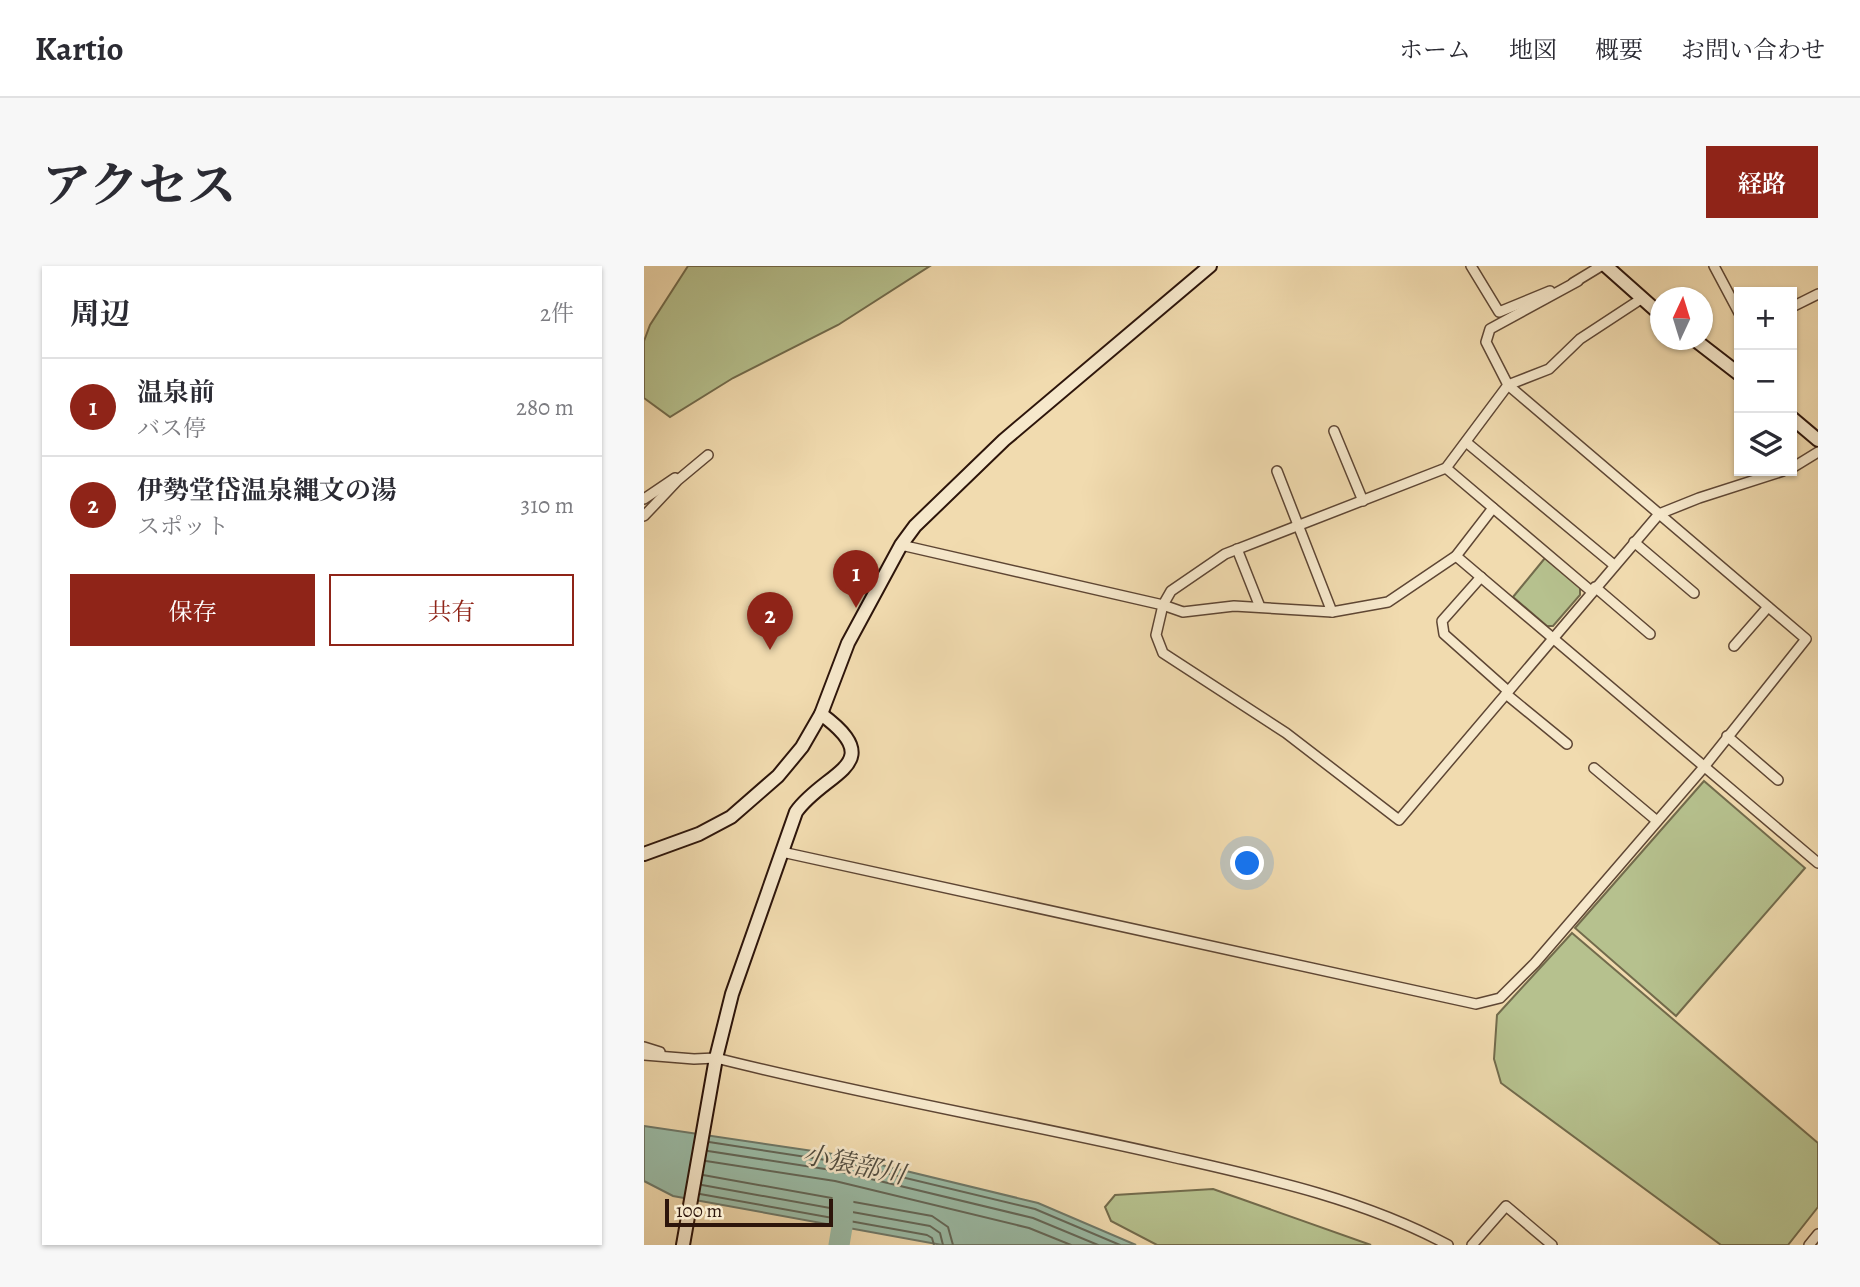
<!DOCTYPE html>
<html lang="ja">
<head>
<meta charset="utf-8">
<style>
	:root { --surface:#fff; --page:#f7f7f7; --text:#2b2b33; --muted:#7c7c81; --line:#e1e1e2; --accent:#8f2418 }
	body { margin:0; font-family:Alegreya,"Noto Serif JP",serif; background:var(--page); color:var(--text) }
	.controls { position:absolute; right:21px; top:21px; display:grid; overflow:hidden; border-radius:0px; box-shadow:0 2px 5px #0004 }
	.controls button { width:63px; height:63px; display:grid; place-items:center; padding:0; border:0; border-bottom:2px solid var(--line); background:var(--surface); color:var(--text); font:35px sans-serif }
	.compass { position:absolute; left:1006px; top:21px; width:63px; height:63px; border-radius:50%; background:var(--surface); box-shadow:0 2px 5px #0004; rotate:4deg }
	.scale { position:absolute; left:21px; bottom:18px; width:168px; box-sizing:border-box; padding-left:7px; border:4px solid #2d150b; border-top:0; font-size:19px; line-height:24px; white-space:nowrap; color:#2d150b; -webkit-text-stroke:5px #f6e8cb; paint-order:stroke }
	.you { position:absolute; left:604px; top:598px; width:24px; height:24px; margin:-18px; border:5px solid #fff; border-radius:50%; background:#1a73e8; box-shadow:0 0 0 10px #1a73e833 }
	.badge { display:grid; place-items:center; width:46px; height:46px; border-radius:50%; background:var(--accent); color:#fff; font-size:23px; font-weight:700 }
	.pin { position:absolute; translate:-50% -58px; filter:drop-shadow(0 2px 4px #0008) }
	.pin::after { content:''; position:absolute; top:37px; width:24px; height:21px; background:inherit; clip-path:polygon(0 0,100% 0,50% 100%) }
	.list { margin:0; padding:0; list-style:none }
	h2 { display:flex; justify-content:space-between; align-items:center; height:91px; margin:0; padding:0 28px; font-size:30px }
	h2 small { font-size:23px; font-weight:400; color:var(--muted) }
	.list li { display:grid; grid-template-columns:46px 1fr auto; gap:21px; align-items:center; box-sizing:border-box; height:98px; padding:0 28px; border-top:2px solid var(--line) }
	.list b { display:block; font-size:26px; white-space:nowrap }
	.list p { margin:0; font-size:23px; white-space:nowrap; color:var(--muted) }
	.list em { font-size:23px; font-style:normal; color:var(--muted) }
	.actions { display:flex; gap:14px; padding:21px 28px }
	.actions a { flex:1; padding:16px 0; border:2px solid var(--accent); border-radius:0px; text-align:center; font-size:24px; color:var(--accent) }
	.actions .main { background:var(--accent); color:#fff }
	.icon { flex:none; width:38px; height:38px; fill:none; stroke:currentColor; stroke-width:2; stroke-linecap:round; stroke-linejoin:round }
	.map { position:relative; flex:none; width:1174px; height:979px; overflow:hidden; border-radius:0px }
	header { display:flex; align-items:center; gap:42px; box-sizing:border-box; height:98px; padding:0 35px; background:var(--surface); border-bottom:2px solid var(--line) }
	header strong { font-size:33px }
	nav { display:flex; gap:38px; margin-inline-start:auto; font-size:24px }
	.intro { display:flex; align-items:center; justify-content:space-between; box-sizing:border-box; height:168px; padding:0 42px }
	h1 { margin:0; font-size:49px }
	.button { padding:18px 32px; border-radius:0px; background:var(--accent); color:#fff; font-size:24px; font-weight:700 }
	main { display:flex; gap:42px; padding:0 42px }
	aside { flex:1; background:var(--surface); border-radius:0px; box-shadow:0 2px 5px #0004 }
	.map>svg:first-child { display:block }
</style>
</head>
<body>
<header>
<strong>Kartio</strong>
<nav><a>ホーム</a><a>地図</a><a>概要</a><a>お問い合わせ</a></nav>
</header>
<div class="intro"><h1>アクセス</h1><a class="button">経路</a></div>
<main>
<aside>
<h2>周辺<small>2件</small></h2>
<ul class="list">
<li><span class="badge">1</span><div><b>温泉前</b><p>バス停</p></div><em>280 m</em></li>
<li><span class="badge">2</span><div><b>伊勢堂岱温泉縄文の湯</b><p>スポット</p></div><em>310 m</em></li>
</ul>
<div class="actions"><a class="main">保存</a><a>共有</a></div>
</aside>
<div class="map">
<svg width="1174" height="979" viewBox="0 0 1174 979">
	<rect width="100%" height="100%" fill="#f1dbaf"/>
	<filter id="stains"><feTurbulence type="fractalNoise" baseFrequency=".00286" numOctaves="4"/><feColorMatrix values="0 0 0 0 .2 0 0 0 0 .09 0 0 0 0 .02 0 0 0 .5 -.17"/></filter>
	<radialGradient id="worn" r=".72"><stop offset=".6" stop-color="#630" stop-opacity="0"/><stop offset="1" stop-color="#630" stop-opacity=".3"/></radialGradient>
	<g fill="#b6c18e" stroke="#726b4c" stroke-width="2">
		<path d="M44,0H286L194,59L89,112L26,151L0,132V75L6,59Z"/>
		<path d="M901,292L936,321V329L909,360H903L869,331Z"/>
		<path d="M1060,515L1161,602L1032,750L931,662Z"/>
		<path d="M928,667L1174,877V941L1144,979H1077L857,817L850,793L853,749Z"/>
		<path d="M569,923L727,979H513L467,955L461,941L471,929Z"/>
	</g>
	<path fill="#9bbca7" stroke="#6f7969" stroke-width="2" d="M0,860L196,889L394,937L492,979H298L29,930L0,915Z"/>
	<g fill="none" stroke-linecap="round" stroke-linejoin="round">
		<g stroke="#646859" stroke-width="2">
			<path d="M65,876L195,896L391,943L476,979"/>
			<path d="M64,885L194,905L389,952L454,979"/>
			<path d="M62,895L191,915L385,962L427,979"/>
			<path d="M59,909L288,950L304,961L309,979"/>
			<path d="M58,919L286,960L296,967L299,979"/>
			<path d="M56,928L283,969L288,972L290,979"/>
		</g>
		<path stroke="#9bbca7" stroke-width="21" d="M195,979L198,961L199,933"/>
		<defs>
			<g id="street">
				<path d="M827,0L855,46L906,25"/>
				<path d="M1070,0L1095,47"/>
				<path d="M929,17L957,0"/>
				<path d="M997,33L936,73L905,103L864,119L802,202L581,288L527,325L519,339L512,369L519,387L642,467L755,554L1015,248L1055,232L1139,205"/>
				<path d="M1148,41L1174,28"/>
				<path d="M690,165L719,235"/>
				<path d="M822,176L970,299"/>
				<path d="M802,202L947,325"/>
				<path d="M1148,202L1174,186"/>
				<path d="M633,205L688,346"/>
				<path d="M0,233L31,212"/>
				<path d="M0,250L34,214L64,189"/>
				<path d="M990,276L1050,327"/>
				<path d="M257,279L519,339L539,346L590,340L688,346L744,336L812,290L849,242"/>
				<path d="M593,283L616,341"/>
				<path d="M812,290L1174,597"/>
				<path d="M837,311L798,355L800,368L864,425"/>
				<path d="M951,321L1006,368"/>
				<path d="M1090,380L1124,341"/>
				<path d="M862,428L923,478"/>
				<path d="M1083,470L1134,514"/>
				<path d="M950,502L1013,555"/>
				<path d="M138,586L832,738L856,732L891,697L1060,501L1162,373L864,119L842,76L846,63L934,15"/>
				<path d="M0,781L16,786"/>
				<path d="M0,789L50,793L72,792C223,830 376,856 528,891C621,912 719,933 804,979"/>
				<path d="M828,979L862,940L908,979"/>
				<path d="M1165,979L1174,968"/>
			</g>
			<g id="secondary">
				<path d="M962,0L1016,48"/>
				<path d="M1051,74L1095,108"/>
				<path d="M1148,152L1174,174"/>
				<path d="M0,588L55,568L87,551L134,510L158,481L177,448L204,377L257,279L271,260L360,174L566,0"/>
				<path d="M39,979L72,792L88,728L152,546C181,505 246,499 177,448"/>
			</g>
		</defs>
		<use href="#street" stroke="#5e4634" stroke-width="12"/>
		<use href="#secondary" stroke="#2d150b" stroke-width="16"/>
		<use href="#street" stroke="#f6e8cb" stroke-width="9"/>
		<use href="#secondary" stroke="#f6e8cb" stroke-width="12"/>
	</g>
	<g text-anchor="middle" stroke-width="5" stroke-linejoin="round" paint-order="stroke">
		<g font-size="26" font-style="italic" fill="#544f42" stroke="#f6e8cb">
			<text transform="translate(210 898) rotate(12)" y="9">小猿部川</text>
		</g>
	</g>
	<rect width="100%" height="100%" filter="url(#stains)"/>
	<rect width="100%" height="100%" fill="url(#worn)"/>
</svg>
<div class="controls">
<button>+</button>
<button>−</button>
<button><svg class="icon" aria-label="layers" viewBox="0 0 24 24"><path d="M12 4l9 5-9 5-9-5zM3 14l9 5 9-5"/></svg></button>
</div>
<svg class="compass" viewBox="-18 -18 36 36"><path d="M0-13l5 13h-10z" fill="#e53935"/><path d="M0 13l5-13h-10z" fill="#7c7c81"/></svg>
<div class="scale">100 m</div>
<div class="you"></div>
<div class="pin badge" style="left:212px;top:342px">1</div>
<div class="pin badge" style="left:126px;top:384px">2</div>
</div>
</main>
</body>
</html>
